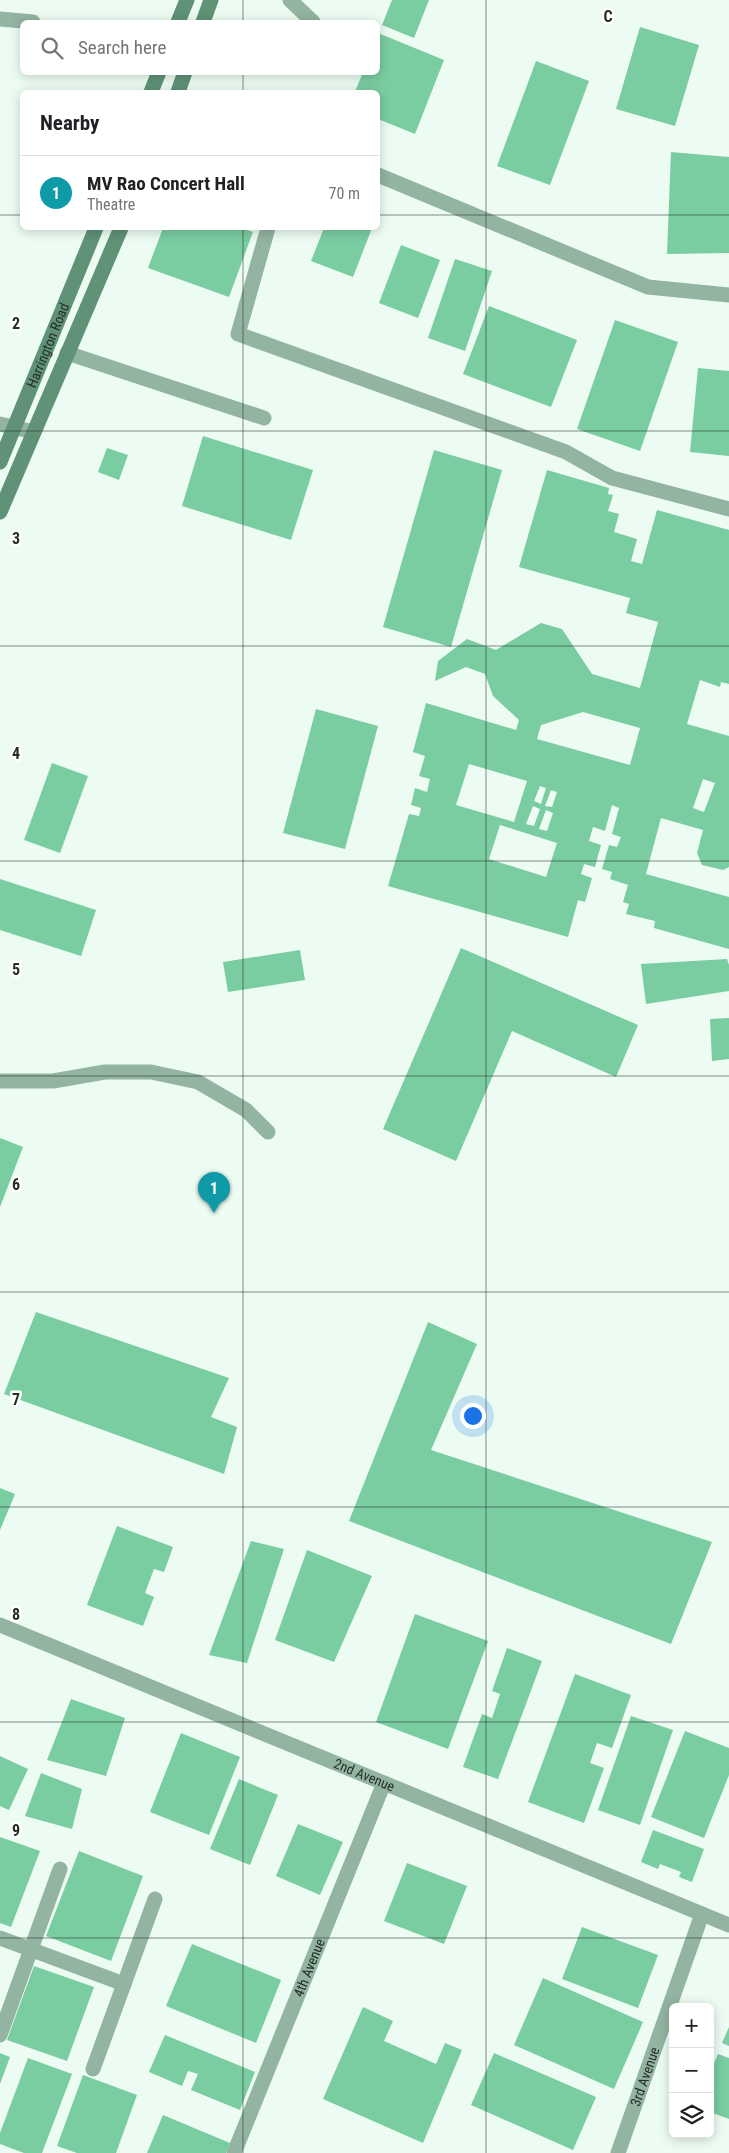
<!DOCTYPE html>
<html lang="en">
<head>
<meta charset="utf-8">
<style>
	:root { --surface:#fff; --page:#f6f6f6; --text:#202124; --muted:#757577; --line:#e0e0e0; --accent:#0f766e }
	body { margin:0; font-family:"Roboto Condensed",sans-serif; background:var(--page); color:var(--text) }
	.controls { position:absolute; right:15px; bottom:15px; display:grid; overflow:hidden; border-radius:8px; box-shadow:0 2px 12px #0003 }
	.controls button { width:45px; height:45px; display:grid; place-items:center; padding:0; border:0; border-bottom:1px solid var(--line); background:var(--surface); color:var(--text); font:25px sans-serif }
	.you { position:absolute; left:472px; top:1415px; width:18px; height:18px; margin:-12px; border:4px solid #fff; border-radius:50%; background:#1a73e8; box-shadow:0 0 0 8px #1a73e833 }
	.badge { display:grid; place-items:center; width:32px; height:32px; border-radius:50%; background:var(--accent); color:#fff; font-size:16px; font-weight:700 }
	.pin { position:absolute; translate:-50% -41px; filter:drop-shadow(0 1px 2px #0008) }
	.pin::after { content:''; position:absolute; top:26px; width:18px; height:15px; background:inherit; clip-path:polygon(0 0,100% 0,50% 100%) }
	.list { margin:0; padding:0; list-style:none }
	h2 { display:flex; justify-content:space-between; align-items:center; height:65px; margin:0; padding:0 20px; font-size:21px }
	h2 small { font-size:16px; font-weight:400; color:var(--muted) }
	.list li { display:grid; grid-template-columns:32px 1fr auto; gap:15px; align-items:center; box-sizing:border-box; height:75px; padding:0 20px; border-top:1px solid var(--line) }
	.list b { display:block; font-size:19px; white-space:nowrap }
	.list p { margin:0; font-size:16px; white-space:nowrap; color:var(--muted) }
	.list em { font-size:16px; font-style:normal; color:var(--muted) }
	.icon { flex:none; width:28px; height:28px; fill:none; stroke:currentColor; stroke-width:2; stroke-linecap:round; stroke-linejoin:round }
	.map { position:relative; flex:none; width:729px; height:2153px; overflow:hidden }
	.search { position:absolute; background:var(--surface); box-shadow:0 2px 12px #0003; left:20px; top:20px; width:360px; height:55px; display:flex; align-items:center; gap:12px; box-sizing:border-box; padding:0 18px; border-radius:8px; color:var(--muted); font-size:19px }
	.panel { position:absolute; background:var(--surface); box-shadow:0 2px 12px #0003; left:20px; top:90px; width:360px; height:140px; border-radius:8px }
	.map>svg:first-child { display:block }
</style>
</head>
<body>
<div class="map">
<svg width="729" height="2153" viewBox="0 0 729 2153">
	<rect width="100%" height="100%" fill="#ecfcf2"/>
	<g fill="#7acca1" fill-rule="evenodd">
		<path d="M392,0H429L414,38L382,25Z"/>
		<path d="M640,27L699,45L675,126L616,109Z"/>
		<path d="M378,33L444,60L415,134L378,119V92H355L363,72H378Z"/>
		<path d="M536,61L589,81L550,185L497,166Z"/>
		<path d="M671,152L729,157V253L667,254Z"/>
		<path d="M163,228H241L253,232L229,297L148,268Z"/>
		<path d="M324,228H372L353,277L311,261Z"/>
		<path d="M401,245L440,260L418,318L379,303Z"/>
		<path d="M455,259L492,271L465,351L428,338Z"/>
		<path d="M489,306L577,340L551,407L463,374Z"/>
		<path d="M615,320L678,342L640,451L577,429Z"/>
		<path d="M698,368L729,371V456L690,452Z"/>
		<path d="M203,436L313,470L291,540L182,506Z"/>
		<path d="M107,448L128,455L119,480L98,472Z"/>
		<path d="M434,450L502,470L451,647L383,627Z"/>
		<path d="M547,470L609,488L608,494L613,495L608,511L619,514L614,532L637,539L631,561L642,564L657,510L729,530V684L721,682L720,687L700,680L687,724L729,736V867L723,870L702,865L697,853L703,830L661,818L646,874L729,897V949L654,928L655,921L626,914L629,904L623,902L628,885L610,879L612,872L602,869L609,845L617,847L621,837L612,834L619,808L612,805L605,831L593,827L589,841L601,845L595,867L584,864L581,874L592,878L585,902L578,900L568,937L388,886L409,814L419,816L421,808L411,805L415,788L427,792L430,779L419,776L425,756L413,752L426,703L516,730L519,720L493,696L485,674L466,667L435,681L438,661L467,639L496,650L541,623L562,629L592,674L640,688L658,622L626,613L630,598L519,567ZM583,712L640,728L630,765L537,739L541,725ZM469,764L527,781L514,822L456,805ZM703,779L715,783L704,812L693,808ZM540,786L546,788L541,804L534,801ZM551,790L557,792L552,807L545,806ZM533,806L540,809L534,826L526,824ZM546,810L553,813L547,831L539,829ZM500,825L557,843L546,877L489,859Z"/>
		<path d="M316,709L378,726L345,849L283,833Z"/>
		<path d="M52,763L88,776L60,853L24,840Z"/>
		<path d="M0,879L96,910L81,956L0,930Z"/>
		<path d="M461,948L638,1025L616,1077L512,1031L456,1161L383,1129Z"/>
		<path d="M300,950L305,980L228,992L223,962Z"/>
		<path d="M727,959L729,965V991L646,1004L641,964Z"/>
		<path d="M729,1018V1059L712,1061L710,1019Z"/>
		<path d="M0,1138L23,1147L0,1207Z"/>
		<path d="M36,1312L229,1378L211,1417L237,1427L224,1474L4,1394Z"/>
		<path d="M428,1322L477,1344L431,1450L712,1542L671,1644L349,1521Z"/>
		<path d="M0,1488L15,1494L0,1530Z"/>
		<path d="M117,1526L173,1547L164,1572L154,1569L145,1593L154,1597L143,1626L87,1605Z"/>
		<path d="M251,1541L284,1549L247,1663L209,1655Z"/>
		<path d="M307,1550L372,1576L334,1662L275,1640Z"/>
		<path d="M415,1614L488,1641L448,1749L376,1722Z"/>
		<path d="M507,1648L542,1661L498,1779L463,1767L482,1714L492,1718L500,1694L492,1691Z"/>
		<path d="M575,1674L631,1695L612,1748L597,1743L590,1763L604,1768L584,1823L528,1802Z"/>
		<path d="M71,1699L125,1718L106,1776L47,1760Z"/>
		<path d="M631,1716L673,1730L640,1825L598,1810Z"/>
		<path d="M685,1731L729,1748V1775L704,1838L651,1817Z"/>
		<path d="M181,1733L240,1757L209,1835L150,1812Z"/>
		<path d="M0,1756L28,1769L9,1810L0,1806Z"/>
		<path d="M41,1773L82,1789L72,1829L25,1816Z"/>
		<path d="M239,1779L278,1795L250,1865L210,1849Z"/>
		<path d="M298,1824L343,1842L320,1895L276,1876Z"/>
		<path d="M653,1830L704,1849L692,1882L679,1877L681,1872L660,1864L658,1869L641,1862Z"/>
		<path d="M0,1837L40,1851L11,1927L0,1923Z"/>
		<path d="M79,1851L143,1876L111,1961L46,1936Z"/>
		<path d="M407,1863L467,1886L444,1944L384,1921Z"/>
		<path d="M582,1927L658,1955L638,2008L562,1979Z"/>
		<path d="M192,1944L281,1980L256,2043L166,2006Z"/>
		<path d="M34,1966L94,1987L67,2061L7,2040Z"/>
		<path d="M543,1978L643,2022L614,2089L514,2045Z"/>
		<path d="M363,2007L393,2021L384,2041L436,2064L445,2043L462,2050L423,2143L323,2099Z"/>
		<path d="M729,2027V2046L722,2043Z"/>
		<path d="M165,2035L255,2072L240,2110L191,2090L198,2074L188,2071L182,2086L149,2072Z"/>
		<path d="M0,2053L10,2057L0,2084Z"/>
		<path d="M494,2053L596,2097L573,2150L471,2105Z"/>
		<path d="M718,2054L729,2058V2119L710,2112V2073Z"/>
		<path d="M28,2058L72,2074L42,2153H24L0,2144V2133Z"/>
		<path d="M83,2075L137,2095L116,2153H77L57,2146Z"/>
		<path d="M163,2115L230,2143L226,2153H147Z"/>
	</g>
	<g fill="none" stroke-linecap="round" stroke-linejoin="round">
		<g stroke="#92b4a0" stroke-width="15">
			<path d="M290,0L313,22"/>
			<path d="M0,19L33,22"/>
			<path d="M67,353L264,418"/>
			<path d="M0,1081H53L105,1072H151L198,1082L246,1110L268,1132"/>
		</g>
		<g stroke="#92b4a0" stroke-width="15">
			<path d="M378,175L648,287L729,295"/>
			<path d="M268,228L238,334L566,452L612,478L729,509"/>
			<path d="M0,424L34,432"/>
			<path id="s1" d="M0,1625L729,1925"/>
			<path d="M0,1938L124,1984L93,2069"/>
			<path d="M124,1984L155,1899"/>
			<path d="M0,2035L60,1869"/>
			<path id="s2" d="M234,2153L384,1783"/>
			<path id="s3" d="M618,2153L702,1914"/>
		</g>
		<g stroke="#5f9276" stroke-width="15">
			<path d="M178,22L187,0"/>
			<path d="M203,22L211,0"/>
			<path d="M151,92L159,72"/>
			<path d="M178,92L185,72"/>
			<path id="s4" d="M0,462L96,228"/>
			<path d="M0,512L121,228"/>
		</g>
	</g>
	<path fill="none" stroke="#272d29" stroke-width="1" stroke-opacity="0.55" d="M243,0V22M486,0V2153M243,72V92M0,215H22M378,215H729M243,228V2153M0,431H729M0,646H729M0,861H729M0,1076H729M0,1292H729M0,1507H729M0,1722H729M0,1938H729"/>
	<g text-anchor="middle" stroke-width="5" stroke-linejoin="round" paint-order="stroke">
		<g font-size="14" fill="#272d29" stroke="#fff">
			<text dy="5" stroke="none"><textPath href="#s4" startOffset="126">Harrington Road</textPath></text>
			<text dy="5" stroke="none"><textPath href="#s1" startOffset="394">2nd Avenue</textPath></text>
			<text dy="5" stroke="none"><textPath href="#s2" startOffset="200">4th Avenue</textPath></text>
			<text dy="5" stroke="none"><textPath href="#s3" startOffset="81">3rd Avenue</textPath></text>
		</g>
	</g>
	<g font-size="16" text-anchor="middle" font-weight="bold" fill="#272d29" stroke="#fff" stroke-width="5" stroke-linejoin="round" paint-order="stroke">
		<text x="608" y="22">C</text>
		<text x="16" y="329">2</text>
		<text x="16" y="544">3</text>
		<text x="16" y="759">4</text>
		<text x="16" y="975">5</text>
		<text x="16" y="1190">6</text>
		<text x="16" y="1405">7</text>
		<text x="16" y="1620">8</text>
		<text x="16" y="1836">9</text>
	</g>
</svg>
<div class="controls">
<button>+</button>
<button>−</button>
<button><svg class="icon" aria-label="layers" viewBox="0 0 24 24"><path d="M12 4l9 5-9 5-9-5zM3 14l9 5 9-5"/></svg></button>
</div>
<div class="you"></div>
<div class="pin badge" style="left:214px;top:1213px;background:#0f9aa8">1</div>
<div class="search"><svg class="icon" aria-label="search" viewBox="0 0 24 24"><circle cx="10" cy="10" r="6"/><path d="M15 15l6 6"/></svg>Search here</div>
<section class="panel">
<h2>Nearby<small></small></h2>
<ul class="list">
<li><span class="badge" style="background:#0f9aa8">1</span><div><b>MV Rao Concert Hall</b><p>Theatre</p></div><em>70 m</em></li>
</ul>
</section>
</div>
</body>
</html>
